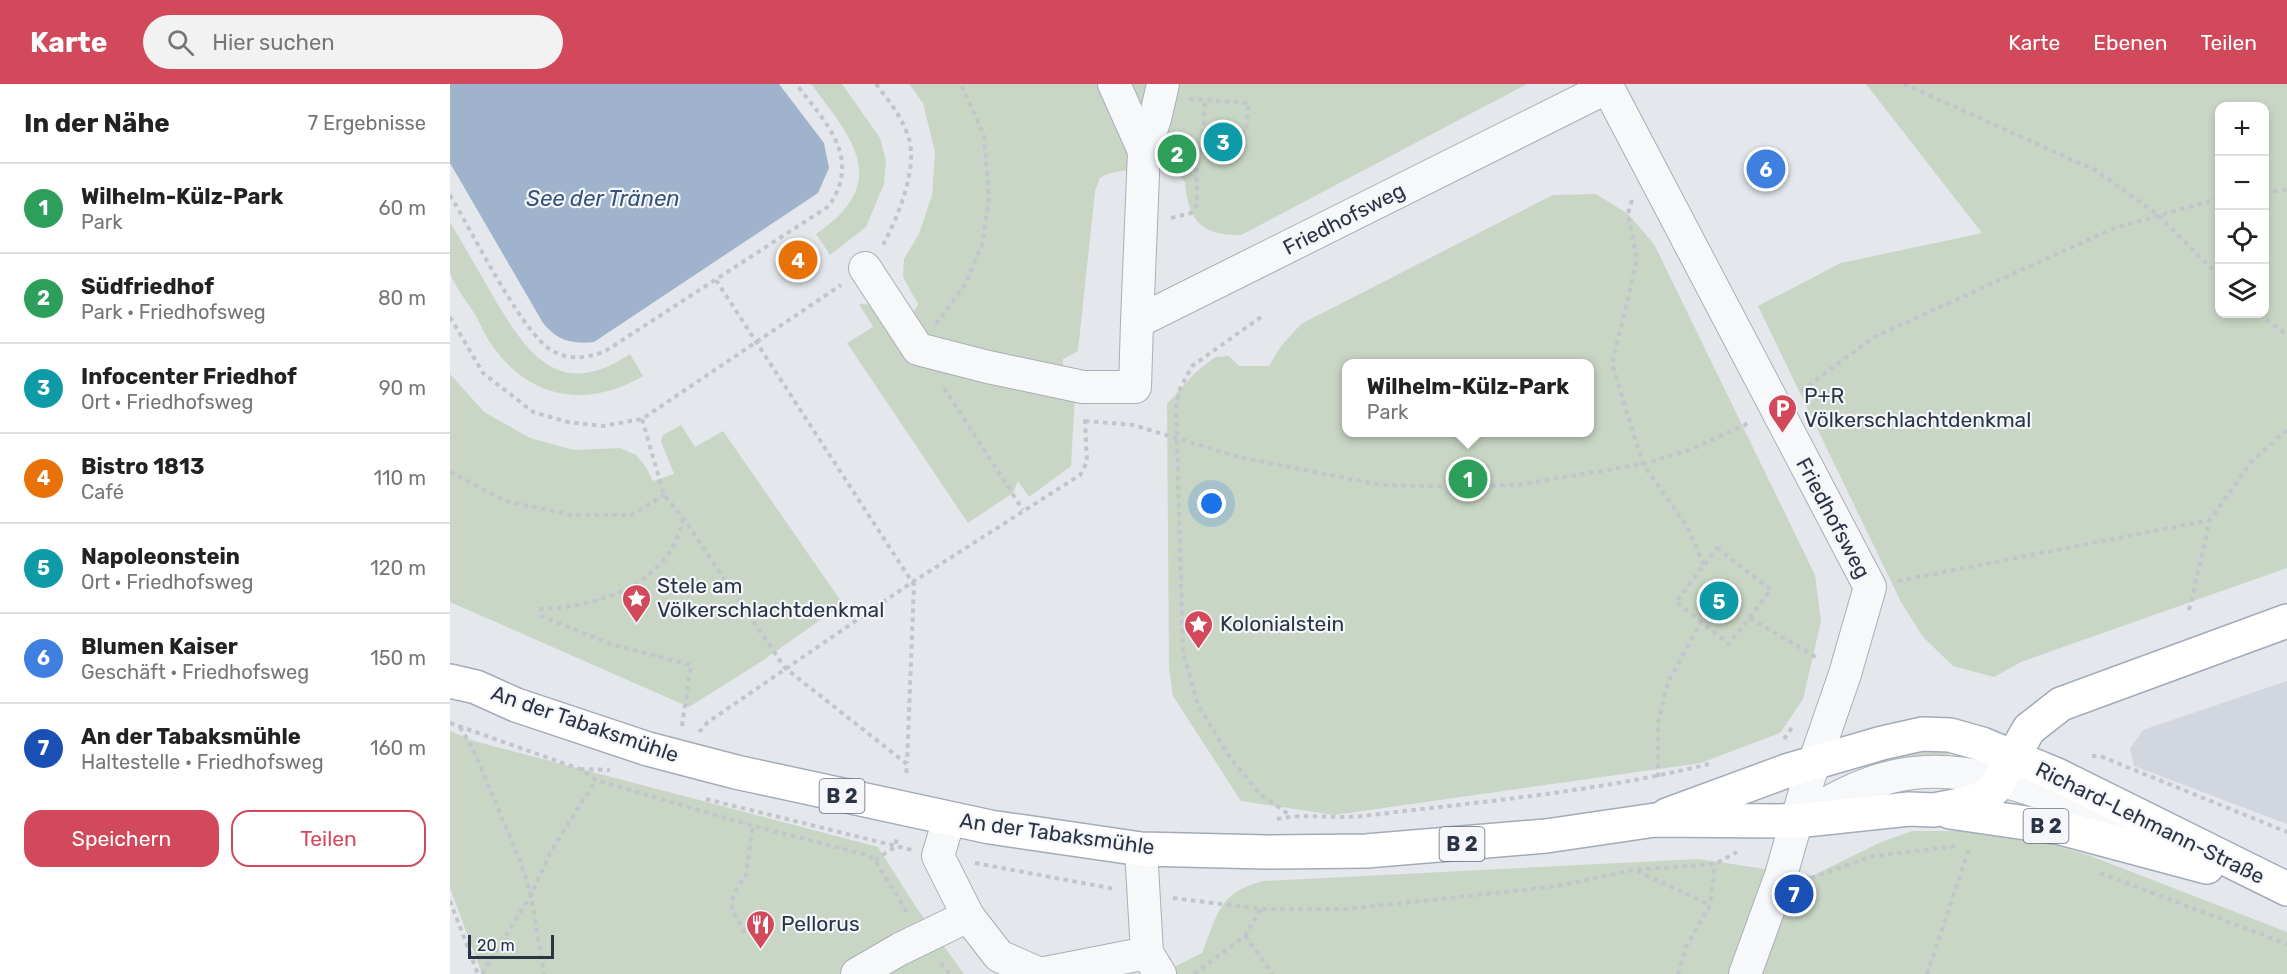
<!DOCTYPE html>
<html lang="de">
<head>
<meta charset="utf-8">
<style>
	:root { --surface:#fff; --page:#f2f2f2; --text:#222; --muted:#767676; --line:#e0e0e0; --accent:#d1495b }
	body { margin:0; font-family:Rubik,sans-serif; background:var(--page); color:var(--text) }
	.controls { position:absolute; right:18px; top:18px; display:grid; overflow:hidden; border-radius:12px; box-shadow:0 3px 9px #0003 }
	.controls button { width:54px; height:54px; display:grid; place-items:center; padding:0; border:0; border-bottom:2px solid var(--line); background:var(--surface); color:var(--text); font:30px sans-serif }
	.scale { position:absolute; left:18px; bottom:15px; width:86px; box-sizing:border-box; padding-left:6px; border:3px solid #2b3445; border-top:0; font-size:16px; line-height:21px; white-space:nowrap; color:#2b3445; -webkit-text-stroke:4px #f4f6f9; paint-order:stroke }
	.you { position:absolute; left:762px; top:420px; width:21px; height:21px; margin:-15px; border:4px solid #fff; border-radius:50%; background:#1a73e8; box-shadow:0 0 0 9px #1a73e833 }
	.badge { display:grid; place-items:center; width:39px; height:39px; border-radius:50%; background:var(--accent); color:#fff; font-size:20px; font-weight:700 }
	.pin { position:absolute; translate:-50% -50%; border:3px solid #fff; box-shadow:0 2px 6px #0006 }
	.popup { position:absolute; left:892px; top:275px; width:252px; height:78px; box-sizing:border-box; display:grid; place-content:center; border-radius:12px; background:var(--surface); filter:drop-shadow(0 2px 4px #0005); font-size:20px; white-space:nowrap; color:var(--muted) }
	.popup b { font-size:22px; color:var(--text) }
	.popup::after { content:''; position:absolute; left:50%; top:100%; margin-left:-12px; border:12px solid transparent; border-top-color:var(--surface) }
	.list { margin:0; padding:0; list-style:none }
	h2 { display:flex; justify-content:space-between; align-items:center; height:78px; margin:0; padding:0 24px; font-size:26px }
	h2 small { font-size:20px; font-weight:400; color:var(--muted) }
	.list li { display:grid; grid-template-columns:39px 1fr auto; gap:18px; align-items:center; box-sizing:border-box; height:90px; padding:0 24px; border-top:2px solid var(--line) }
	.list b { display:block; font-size:22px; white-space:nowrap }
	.list p { margin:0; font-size:20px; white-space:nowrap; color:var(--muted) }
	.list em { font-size:20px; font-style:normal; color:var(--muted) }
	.actions { display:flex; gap:12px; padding:18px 24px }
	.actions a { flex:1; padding:14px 0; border:2px solid var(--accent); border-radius:18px; text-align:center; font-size:21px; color:var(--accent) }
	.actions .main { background:var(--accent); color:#fff }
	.icon { flex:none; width:33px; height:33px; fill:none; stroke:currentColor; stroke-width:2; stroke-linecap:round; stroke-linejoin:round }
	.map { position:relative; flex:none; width:1837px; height:890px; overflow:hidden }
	header { display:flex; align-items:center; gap:36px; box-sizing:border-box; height:84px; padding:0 30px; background:var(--accent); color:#fff }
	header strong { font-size:28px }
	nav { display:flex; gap:33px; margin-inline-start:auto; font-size:21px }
	.search { width:420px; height:54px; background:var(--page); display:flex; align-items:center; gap:15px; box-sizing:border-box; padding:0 21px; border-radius:33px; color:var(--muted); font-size:22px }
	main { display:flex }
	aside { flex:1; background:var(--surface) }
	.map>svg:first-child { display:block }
</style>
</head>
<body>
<header>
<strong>Karte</strong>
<div class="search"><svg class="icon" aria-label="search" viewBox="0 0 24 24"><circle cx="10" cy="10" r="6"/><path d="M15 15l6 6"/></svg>Hier suchen</div>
<nav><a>Karte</a><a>Ebenen</a><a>Teilen</a></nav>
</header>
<main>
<aside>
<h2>In der Nähe<small>7 Ergebnisse</small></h2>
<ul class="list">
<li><span class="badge" style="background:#2e9e5b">1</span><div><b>Wilhelm-Külz-Park</b><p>Park</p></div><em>60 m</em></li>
<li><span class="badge" style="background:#2e9e5b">2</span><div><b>Südfriedhof</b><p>Park · Friedhofsweg</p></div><em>80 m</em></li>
<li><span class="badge" style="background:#0f9aa8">3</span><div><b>Infocenter Friedhof</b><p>Ort · Friedhofsweg</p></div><em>90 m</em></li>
<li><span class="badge" style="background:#e8710a">4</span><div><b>Bistro 1813</b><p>Café</p></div><em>110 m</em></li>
<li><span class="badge" style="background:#0f9aa8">5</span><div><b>Napoleonstein</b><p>Ort · Friedhofsweg</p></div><em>120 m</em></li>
<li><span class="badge" style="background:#3f7fe0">6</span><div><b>Blumen Kaiser</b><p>Geschäft · Friedhofsweg</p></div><em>150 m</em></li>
<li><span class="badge" style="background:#1a4fb4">7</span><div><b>An der Tabaksmühle</b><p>Haltestelle · Friedhofsweg</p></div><em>160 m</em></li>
</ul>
<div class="actions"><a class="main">Speichern</a><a>Teilen</a></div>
</aside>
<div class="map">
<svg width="1837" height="890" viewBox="0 0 1837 890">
	<rect width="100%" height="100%" fill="#e4e7ec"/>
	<path fill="#d2d6de" d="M1837,597V740L1684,682L1680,665L1693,646Z"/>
	<g fill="#c9d6c5" fill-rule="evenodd">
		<path d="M361,0H392L430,54L436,77L434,100L416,143L380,171L366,150C442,99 403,55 361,0Z"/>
		<path d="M459,0H1077L791,151C751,152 738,136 735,98C725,79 665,84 650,94L645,107L628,267L613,275L614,307L625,311L621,382L579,413L568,397L563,409L518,439L397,259L423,243L409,220C428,219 441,231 456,242L468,220L453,193L454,175L469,150L482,111L485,68L473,19Z"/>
		<path d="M1416,0H1837V484L1571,578L1544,593L1503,582L1473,553L1451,518L1308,222L1391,179L1532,149ZM1770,22H1814V230H1770Z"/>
		<path d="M1146,110L1178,130L1204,160L1365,491L1371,537L1353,615L1330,649L1251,679L884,731L791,717L723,612L719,584L717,320L746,288L765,273L779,272L789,282H819L831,262L851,240L1103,111ZM896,280H1140V348H896Z"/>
		<path d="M0,138C15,164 30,189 44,214C78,271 110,317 180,270L193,292C141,323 85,317 47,268C38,257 32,244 26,232C18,219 5,203 0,189C0,175 0,153 0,138Z"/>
		<path d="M0,290L34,328L80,354L124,366L170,364L186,371L196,383L203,397L224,390L211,357L213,351L231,341L245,363L273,347L393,520L312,577L239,623L0,518Z"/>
		<path d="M0,647L24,657L428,763L466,823L514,890H32L0,804Z"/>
		<path d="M1477,666L1495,667L1500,671L1417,687L1422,678L1439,671Z"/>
		<path d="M1462,747H1512L1586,756L1638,771L1837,848V890H710L752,869C768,830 768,809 813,797L1249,775L1362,792L1429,759Z"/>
	</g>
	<path fill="#9fb4cc" d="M0,0H329L374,59L379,84L368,109L144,258C121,260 108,257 93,239L0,79Z"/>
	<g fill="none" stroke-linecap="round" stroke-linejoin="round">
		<defs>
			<g id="minor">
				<path d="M664,0L694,67"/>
				<path d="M1156,0L1420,503L1395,590L1358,697L1331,791L1295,890"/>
				<path d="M415,184L468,265L538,283L633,303H685L687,238L1158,3"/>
				<path d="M687,238L694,67L705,35L713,0"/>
				<path d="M499,735L488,772L518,832L549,872L590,890L697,869"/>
				<path d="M1346,737C1379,717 1412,698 1450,691C1535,674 1634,727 1712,757"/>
				<path d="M691,765L697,869L710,890"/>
				<path d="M407,890L450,865L518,832"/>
			</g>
			<g id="major">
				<path d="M0,597L26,603L66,621L198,665L286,688L540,743L691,765L817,768L916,767L1096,752L1205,736L1346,737L1459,725L1484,726L1515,720L1533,714L1545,704L1579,645L1611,620L1837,537"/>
				<path d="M1500,728L1611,744L1757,783"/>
				<path d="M1217,731L1339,686L1432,659L1472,650L1500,651L1532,660L1607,691L1837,805"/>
			</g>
		</defs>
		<use href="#minor" stroke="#a9aeb7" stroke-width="34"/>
		<use href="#major" stroke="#a3abb8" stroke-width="36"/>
		<g stroke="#c2c5cb" stroke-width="4" stroke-dasharray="4.5 4.5" stroke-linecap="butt">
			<path d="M426,0C439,17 453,34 459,55C468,85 447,135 433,161"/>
			<path d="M1454,0L1647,87L1708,131L1770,193"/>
			<path d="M739,15L799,19L796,48L793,47"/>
			<path d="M725,68L754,69"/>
			<path d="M752,68L755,16"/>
			<path d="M1814,108L1837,106"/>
			<path d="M0,111C20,144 72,249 101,266C120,277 135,274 154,268L379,122C412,73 376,39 346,0"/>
			<path d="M1182,116L1178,130L1187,176L1162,280L1193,380L1238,444L1254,482"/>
			<path d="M721,134L741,129L747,121L746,68"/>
			<path d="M266,196L464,501L457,679"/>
			<path d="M1809,230L1837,251"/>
			<path d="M0,233L33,289L83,328L118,338L153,342L192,335L391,201"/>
			<path d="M811,233L742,282L730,305L726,322L733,569L748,621L779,672L810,710L841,732"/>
			<path d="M486,240L515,201L532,161L539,115L534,52L511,0"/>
			<path d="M494,304L573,426"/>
			<path d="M1351,307L1424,253L1662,145L1770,114"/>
			<path d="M192,335L214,411L233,434L335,584L457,680L456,693"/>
			<path d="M635,337L683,341L789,373L931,401L1013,403L1067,401L1193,380L1242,365L1301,338"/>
			<path d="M0,388L56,417L121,431H181L214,411"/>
			<path d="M1267,464L1321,506L1279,560L1226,518Z"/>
			<path d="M1448,497L1760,436"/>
			<path d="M1739,526L1760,436L1801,378L1837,346"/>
			<path d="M1300,534L1369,575"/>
			<path d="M0,639L130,685L146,696L303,742L414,770L425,776L458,830"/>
			<path d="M232,642L241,581L161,560L91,532V525C149,523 221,500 233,434"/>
			<path d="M10,643L23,665L71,779L81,811L94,890"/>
			<path d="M249,648L258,638L461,499L630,391L637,378L635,335"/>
			<path d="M1334,655L1343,642"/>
			<path d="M1642,672H1650L1837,748"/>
			<path d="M130,685L160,686"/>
			<path d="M1208,693V639L1218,598L1251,538"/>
			<path d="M256,715L462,766"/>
			<path d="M827,735C855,729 884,735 913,732C1028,718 1146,708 1259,680"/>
			<path d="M425,776L445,763L447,754"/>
			<path d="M525,779L665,805"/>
			<path d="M1187,787L1260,821"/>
			<path d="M1650,789L1837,860"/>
			<path d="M1361,794L1423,772L1508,762"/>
			<path d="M723,814L811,825H898L1108,802L1184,786L1265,780L1287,768"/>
			<path d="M0,817L28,890"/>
			<path d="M295,849L282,826L283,812L296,790L303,742"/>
			<path d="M795,852L823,890"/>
			<path d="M491,879L500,890"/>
			<path d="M32,890L81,811L101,767L146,696"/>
			<path d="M744,890L795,852L811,825"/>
			<path d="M1228,890L1236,863L1260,821L1265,780"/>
			<path d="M1477,890L1520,762"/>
		</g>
		<use href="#minor" stroke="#f7f8fa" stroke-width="32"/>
		<use href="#major" stroke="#fff" stroke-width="33"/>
	</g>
	<defs>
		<symbol id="parking-pin" viewBox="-11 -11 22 30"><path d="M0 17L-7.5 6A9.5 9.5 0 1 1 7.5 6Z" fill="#d1495b" stroke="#f4f6f9"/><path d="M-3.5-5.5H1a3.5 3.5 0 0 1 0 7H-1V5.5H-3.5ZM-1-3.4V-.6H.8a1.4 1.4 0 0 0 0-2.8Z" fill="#fff"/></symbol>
		<symbol id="sight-pin" viewBox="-11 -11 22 30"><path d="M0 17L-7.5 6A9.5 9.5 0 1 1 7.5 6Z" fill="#d1495b" stroke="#f4f6f9"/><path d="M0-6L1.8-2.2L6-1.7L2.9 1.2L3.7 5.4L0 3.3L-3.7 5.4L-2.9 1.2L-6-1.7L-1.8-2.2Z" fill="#fff"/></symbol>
		<symbol id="restaurant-pin" viewBox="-11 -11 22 30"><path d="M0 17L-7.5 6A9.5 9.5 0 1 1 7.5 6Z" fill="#d1495b" stroke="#f4f6f9"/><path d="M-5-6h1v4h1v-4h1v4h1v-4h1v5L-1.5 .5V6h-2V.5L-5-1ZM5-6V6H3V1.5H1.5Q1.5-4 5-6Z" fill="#fff"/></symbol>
	</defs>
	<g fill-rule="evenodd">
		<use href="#parking-pin" x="1316" y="308" width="33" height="45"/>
		<use href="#sight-pin" x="170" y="498" width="33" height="45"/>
		<use href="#sight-pin" x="732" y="524" width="33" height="45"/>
		<use href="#restaurant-pin" x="294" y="824" width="33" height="45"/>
	</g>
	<g text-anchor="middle" stroke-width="4.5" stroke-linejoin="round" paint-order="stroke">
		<g fill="#f4f6f9" stroke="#676e7b" stroke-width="1.5">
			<rect x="369.5" y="695" width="45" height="34" rx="4.5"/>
			<rect x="1573.5" y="725" width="45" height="34" rx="4.5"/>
			<rect x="989.5" y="743" width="45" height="34" rx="4.5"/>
		</g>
		<g font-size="20" font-weight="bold" fill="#2b3445">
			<text x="392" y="719">B 2</text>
			<text x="1596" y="749">B 2</text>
			<text x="1012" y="767">B 2</text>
		</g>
		<g font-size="21" fill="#2b3445" stroke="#f4f6f9">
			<text transform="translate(894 135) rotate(-27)" y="7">Friedhofsweg</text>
			<text transform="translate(1383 434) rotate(62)" y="7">Friedhofsweg</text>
			<text transform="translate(135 640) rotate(19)" y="7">An der Tabaksmühle</text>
			<text transform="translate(1700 739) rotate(26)" y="7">Richard-Lehmann-Straße</text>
			<text transform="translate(607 750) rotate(8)" y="7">An der Tabaksmühle</text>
		</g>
		<g font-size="21" fill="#2b3445" stroke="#f4f6f9" text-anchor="start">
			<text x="1354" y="319">P+R<tspan x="1354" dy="24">Völkerschlachtdenkmal</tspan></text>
			<text x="207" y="509">Stele am<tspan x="207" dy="24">Völkerschlachtdenkmal</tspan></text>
			<text x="770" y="547">Kolonialstein</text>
			<text x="331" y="847">Pellorus</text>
		</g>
		<g font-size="22" font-style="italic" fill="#34527a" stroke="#f4f6f9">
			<text x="153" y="122">See der Tränen</text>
		</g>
	</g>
</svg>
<div class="controls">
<button>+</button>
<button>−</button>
<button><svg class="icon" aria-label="locate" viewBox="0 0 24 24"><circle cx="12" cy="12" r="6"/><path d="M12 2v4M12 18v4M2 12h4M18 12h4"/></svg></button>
<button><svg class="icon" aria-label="layers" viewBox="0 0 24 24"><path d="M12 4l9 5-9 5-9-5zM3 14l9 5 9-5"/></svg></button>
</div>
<div class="scale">20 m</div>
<div class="you"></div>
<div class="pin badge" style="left:1018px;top:395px;background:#2e9e5b">1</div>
<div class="popup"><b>Wilhelm-Külz-Park</b>Park</div>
<div class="pin badge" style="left:727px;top:70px;background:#2e9e5b">2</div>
<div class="pin badge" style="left:773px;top:58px;background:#0f9aa8">3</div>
<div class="pin badge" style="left:348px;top:176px;background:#e8710a">4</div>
<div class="pin badge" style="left:1269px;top:517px;background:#0f9aa8">5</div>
<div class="pin badge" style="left:1316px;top:85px;background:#3f7fe0">6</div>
<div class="pin badge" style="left:1344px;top:810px;background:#1a4fb4">7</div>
</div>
</main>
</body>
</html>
